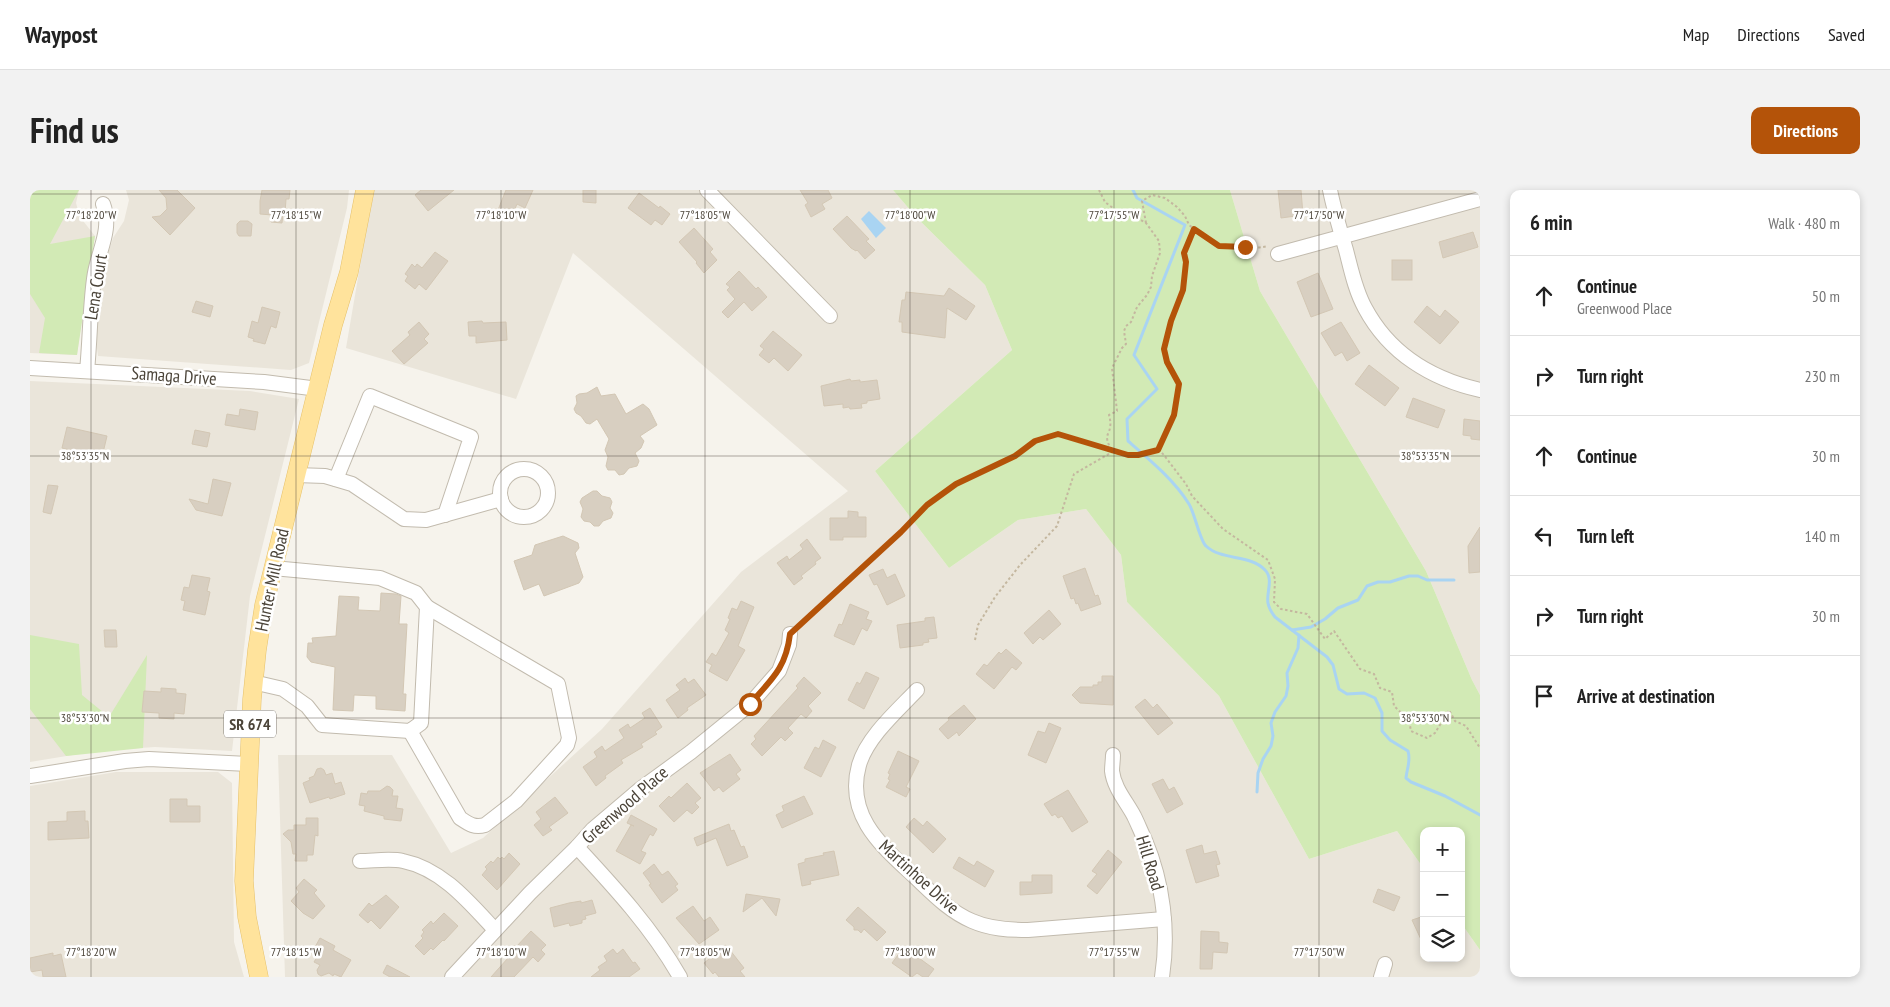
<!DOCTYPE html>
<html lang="en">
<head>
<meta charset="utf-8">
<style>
	:root { --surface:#fff; --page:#f2f2f2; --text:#222; --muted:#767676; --line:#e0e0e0; --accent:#b45309 }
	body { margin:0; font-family:"PT Sans Narrow",sans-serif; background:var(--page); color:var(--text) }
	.controls { position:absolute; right:15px; bottom:15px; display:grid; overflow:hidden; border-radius:10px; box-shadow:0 2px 8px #0003 }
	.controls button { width:45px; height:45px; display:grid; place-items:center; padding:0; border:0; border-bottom:1px solid var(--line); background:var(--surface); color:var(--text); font:25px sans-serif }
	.stop { position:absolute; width:15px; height:15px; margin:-11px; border:4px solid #b45309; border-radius:50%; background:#fff }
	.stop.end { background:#b45309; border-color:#fff; box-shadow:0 1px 5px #0008 }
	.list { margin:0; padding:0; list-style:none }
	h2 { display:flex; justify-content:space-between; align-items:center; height:65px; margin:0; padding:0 20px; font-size:21px }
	h2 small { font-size:16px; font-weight:400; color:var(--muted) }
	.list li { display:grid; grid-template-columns:32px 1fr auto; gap:15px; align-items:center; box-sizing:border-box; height:80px; padding:0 20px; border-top:1px solid var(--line) }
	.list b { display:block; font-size:19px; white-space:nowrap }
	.list p { margin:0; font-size:16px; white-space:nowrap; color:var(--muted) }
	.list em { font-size:16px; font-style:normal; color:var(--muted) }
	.icon { flex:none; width:28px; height:28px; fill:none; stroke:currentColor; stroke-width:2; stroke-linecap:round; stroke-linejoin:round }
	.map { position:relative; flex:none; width:1450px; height:787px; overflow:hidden; border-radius:10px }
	header { display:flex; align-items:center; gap:30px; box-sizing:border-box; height:70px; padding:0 25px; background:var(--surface); border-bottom:1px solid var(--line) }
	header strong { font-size:24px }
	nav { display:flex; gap:28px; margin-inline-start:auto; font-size:18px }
	.intro { display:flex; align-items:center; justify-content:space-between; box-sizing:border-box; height:120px; padding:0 30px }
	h1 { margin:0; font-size:35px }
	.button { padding:12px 22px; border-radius:10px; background:var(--accent); color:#fff; font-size:18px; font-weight:700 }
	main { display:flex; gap:30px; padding:0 30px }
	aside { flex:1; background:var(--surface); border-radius:10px; box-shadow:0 2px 8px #0003 }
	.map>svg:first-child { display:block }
</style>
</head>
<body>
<header>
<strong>Waypost</strong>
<nav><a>Map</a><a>Directions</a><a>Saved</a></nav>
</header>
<div class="intro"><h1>Find us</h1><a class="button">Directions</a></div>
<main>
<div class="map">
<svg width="1450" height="787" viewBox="0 0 1450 787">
	<rect width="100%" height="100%" fill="#f6f3ec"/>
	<g fill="#eae5da">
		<path d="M0,0H49L46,13L50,27L65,46L55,103L47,165L0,163Z"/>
		<path d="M96,0H319L317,18L279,173L261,180L68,166L64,136L72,83L83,48L94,31L99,10Z"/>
		<path d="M343,0H863L887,28L955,95L982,160L845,281L919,378L988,330L1056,319L1091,365L1097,412L1189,506L1279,669L1367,641L1394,679V768H1431V733L1450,760V787H255L248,565H362L421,663L453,648L572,539L711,382L818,301L543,63L486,209L316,158Z"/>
		<path d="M1200,0H1450V505L1442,490L1396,381L1230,101Z"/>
		<path d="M0,191L220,201L269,209L220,406L202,561L125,557L67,561L0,572Z"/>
		<path d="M86,582H188L202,593L204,752L214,787H0V596Z"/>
	</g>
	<g fill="#d2eab5">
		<path d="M0,0H49L20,54L65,46L47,165L9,163L15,128L0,104Z"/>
		<path d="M863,0H1200L1230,101L1396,381L1442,490L1450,505V760L1431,733V641H1394V679L1367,641L1279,669L1189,506L1097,412L1091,365L1056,319L988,330L919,378L845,281L982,160L955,95L887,28Z"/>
		<path d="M0,445L49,454L52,505L79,527L117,465L113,558L36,566L0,519Z"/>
	</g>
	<path fill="#a9d4f2" d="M839,21L856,38L846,48L831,29Z"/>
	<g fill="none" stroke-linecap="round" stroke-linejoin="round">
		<g stroke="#a9d4f2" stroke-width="3">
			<path d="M1103,0L1107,8L1155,35L1104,165L1127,199L1097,229L1098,251C1120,270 1144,290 1159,314C1165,324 1170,351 1176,356C1192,371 1220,364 1235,380C1244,389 1236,403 1238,413C1239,419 1242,423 1245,427L1297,467L1303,475L1309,499L1317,504L1334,503L1345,508L1352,523V541L1360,550L1378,561C1381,571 1377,578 1376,588L1381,592L1415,606L1450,625"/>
			<path d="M1262,440L1281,437L1295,429L1308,418L1328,410L1337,396L1348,392H1360L1379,386H1388L1397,390H1424"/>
			<path d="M1227,602L1228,583L1233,569L1241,556L1243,546L1241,533L1245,522L1256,506L1258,496L1257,483L1268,458L1269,445"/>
		</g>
	</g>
	<g fill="#d8cfc1" stroke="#d3c7b4">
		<path d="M129,0H147L165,18L140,45L122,27L130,26L137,19L136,8Z"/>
		<path d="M232,0H260L259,9H256L255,23H253L252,33L241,32L242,25L230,24V11Z"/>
		<path d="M391,0H424L398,21L385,5Z"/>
		<path d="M476,0H503L495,18L487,14L482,26L468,20Z"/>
		<path d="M553,0H566V13L553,12Z"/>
		<path d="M770,0H798L802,8L792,14L795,19L781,27L775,15L778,13Z"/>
		<path d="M1248,0H1271L1273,25L1251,28Z"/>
		<path d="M609,3L629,18L630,16L640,24L632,35L625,30L621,35L598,18Z"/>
		<path d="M817,26L839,49L836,51L845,60L835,69L827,60L826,61L821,58L803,39Z"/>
		<path d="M210,31H218L222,34L221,46H209L207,43V34Z"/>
		<path d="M664,38L683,59L680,62L687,70L674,83L666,73L667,72L649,52Z"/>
		<path d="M1443,42L1448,57L1413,68L1409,52Z"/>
		<path d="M405,62L418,71L396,100L389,94L385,99L375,91L378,86L375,84L382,74L385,77L387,74L392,78Z"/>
		<rect x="1362" y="70" width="20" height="20"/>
		<path d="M709,81L726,99L728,97L737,107L722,121L714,112L698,128L692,122L705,109L697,100L700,97L696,94Z"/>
		<path d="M1288,83L1303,119L1281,127L1267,92Z"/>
		<path d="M919,98L945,116L936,130L917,118L915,148L872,142V132H869L872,110H875L876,102L914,106Z"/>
		<path d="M166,111L183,116L180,127L162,122Z"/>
		<path d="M1397,116L1410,127L1415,120L1429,132L1410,154L1384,132Z"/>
		<path d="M232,117L250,122L246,138L241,136L235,154L223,151L224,149L218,147L222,131L228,133Z"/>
		<path d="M452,131L453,133L476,132L477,150L446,153V146H439L438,132Z"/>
		<path d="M389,132L399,144L394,149L398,153L374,174L362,161L380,145L378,142Z"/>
		<path d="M1311,132L1330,163L1317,171L1312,162L1305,166L1291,143Z"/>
		<path d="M743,141L772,165L758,181L744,168L739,173L729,165L734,159L730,156Z"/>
		<path d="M1339,175L1369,198L1355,216L1325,194Z"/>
		<path d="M820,189L821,191L830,190V192L847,190L850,209L837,211V213L831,214L832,218L820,219L819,217L813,218V214L794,216L791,196Z"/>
		<path d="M567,197L571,206L585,204L596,224L613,214L619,219L627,235L610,246L614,251L611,258L605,263L609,271L607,276L599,278L594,284L589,285L585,280H578L576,276L578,267L575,260L579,249L567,229L560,234L556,233L551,226L546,223L544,219L547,213L546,206L549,204L557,203Z"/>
		<path d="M1383,208L1415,220L1408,238L1376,227Z"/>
		<path d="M210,219L228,222L225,240L195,235L197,224L209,226Z"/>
		<path d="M1434,229L1450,231V250L1441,249V246L1433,245Z"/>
		<path d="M37,237L77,246L72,267L57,263L56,271L43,268L44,261L32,258Z"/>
		<path d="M165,240L180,243L177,257L162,254Z"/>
		<path d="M183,289L201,293L192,326L166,320L159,309L178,314Z"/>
		<path d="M18,295L28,296L21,324L13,322Z"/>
		<path d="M563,301H567L572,306L580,308L582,312L580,318L583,323L581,328L573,331L569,336H564L560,332L554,331L551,327L553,319L550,312L552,308Z"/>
		<path d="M818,321L828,322V327H836V347H813V350H800V328H818Z"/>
		<path d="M1450,337V382L1439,383L1438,356Z"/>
		<path d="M533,346L548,353L549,358L545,363L553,387L549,393L514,406L509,394L494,400L484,371L502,365L505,355Z"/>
		<path d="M777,349L791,368L785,372L786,374L771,386L773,388L764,395L747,373L757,366L759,370L773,359L770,355Z"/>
		<path d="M1055,378L1065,406L1068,405L1071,414L1051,421L1048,413L1046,414L1044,408L1041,409L1033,386Z"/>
		<path d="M853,379L857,388L865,384L875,406L857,415L847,394L844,395L839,385Z"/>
		<path d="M162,385L180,388L177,401L180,402L175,425L153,420L155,411L151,410L154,397L159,398Z"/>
		<path d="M351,403L366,404L371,406L369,434H377L373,504H376L375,521L346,519V506L324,505L323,521L303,520L305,477L281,472L277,467L278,453H283L282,448L306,446L309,406L329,407L328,420L350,421Z"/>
		<path d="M711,411L724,417L708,456L715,460L697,491L679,481L682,475L676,472L682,463L686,466L699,443L695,440L700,429L698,428L702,418L707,420Z"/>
		<path d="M820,414L839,422L836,429L842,431L837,441L832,438L824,455L804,446L809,434L812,435Z"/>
		<path d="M1019,420L1031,434L1013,450L1010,447L1003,454L994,443Z"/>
		<path d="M904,427L907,448L898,449L899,452L893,453V455L870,458L867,435L895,431V428Z"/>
		<path d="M74,440H86L87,457H75Z"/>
		<path d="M976,459L992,473L986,480L982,477L964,499L946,484L954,474L957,476L969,462L971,464Z"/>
		<path d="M836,482L849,488L834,519L818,510L827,492L830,494Z"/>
		<path d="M1072,486H1083V515L1050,513L1042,505L1050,497H1063V495H1068V492H1072Z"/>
		<path d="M774,487L791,503L778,516L782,521L776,528L771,524L758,538L763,543L755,551L751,547L732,566L721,554L726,549L724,546L768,498L766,496Z"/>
		<path d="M655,488L658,493L664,489L676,505L657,518L658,520L648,528L636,510L650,500L646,495Z"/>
		<path d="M131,498L146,499V503L156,504L154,524L144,523V529L129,528V523L112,522L114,501L131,502Z"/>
		<path d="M1115,509L1123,518L1127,514L1143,533L1128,545L1105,517Z"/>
		<path d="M934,515L946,529L929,546L927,542L918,549L909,539L919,530L918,528Z"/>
		<path d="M620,518L632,537L625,542L627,544L611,554L613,557L591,570L593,573L575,586L576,588L566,596L553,577L567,567L564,562L572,556L575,561L594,548L589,540L598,534L600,538L615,528L612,523Z"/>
		<path d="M1019,533L1031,538L1016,573L998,565L1008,541L1015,543Z"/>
		<path d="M793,550L806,557L791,587L774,578L785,557L789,559Z"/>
		<path d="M868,561L889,571L876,597L880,599L876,607L856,597L860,590L858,589L860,584L858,583Z"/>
		<path d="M700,564L711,580L706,584L710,589L693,602L689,597L684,601L670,583Z"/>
		<path d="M291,578L294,580L296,585L302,583L305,594L311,592L315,604L300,609L299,607L280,613L273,593L280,590L279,588L284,586L287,579Z"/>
		<path d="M1133,589L1139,600L1144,597L1153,614L1137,623L1122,594Z"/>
		<path d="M657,593L671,608L665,613L669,617L662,624L657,620L644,632L629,616L639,606L641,608Z"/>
		<path d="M357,596L360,597L363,600L362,606H368L366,618L373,619L371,631L354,629V626L334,621L335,616L329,615L331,603L337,604L338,601H350Z"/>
		<path d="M1038,600L1058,632L1042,642L1032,626L1028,628L1025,624L1022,626L1014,614Z"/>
		<path d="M774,606L783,624L752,638L746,625L754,621L752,616Z"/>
		<path d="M525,607L538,623L519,637L522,640L513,646L504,635L511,629L506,622Z"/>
		<path d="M140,609H157V616H170V632H140Z"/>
		<path d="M55,621V631H58L59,648L18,650V632L37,631V622Z"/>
		<path d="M601,625L627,639L623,646L620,644L611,661L616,663L610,674L586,661L601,635L604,636L597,633Z"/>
		<path d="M276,628H288V646L285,645L283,665H277V671H265L266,664H263L261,652L253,644L258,640H264V635H276Z"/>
		<path d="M884,628L893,636L897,631L916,649L903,663L876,637Z"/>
		<path d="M699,634L701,641L704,640L711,657L714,656L718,667L697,676L686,648L667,656L664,648Z"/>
		<path d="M1172,655L1174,664L1186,661L1190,674L1186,675L1189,686L1166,693L1156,660Z"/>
		<path d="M1078,660L1092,672L1067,704L1057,696L1067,684L1062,681Z"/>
		<path d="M804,661L809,685L780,691L781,694L772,696L768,674L775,672V669L794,665L793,663Z"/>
		<path d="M479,663L490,674L467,700L452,685L457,679L455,677L461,671L463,673L468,667L470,669L472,667L474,669Z"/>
		<path d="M929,667L944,676L947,671L964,681L955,697L923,678Z"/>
		<path d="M624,674L632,685L638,681L648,694L645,696L648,700L632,713L619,695L621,694L613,683Z"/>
		<path d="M1002,685H1022V703L990,705V692H1002Z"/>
		<path d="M274,689L287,700L284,703L295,716L283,729L273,723L261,711L269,702L266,698Z"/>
		<path d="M1348,699L1370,707L1364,721L1343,712Z"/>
		<path d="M716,704L750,709L746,726L732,708L713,722Z"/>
		<path d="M356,705L369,717L350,739L341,730L338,733L329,725L339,713L342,716Z"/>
		<path d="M562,710L566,723L555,726L556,729L552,730V733L540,736L539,733L524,737L520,718L539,713L551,711V713Z"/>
		<path d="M663,716L674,731L680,727L689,740L669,754L646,728Z"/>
		<path d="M828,717L856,742L847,751L834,739L831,743L828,740H824V737L816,730Z"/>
		<path d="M414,723L428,736L414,751L413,750L403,760L401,758L394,765L385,756L393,748L391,746L394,742L392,740L401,731L403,734Z"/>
		<path d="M1394,726V756L1382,730Z"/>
		<path d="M501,741L516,755L511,760L515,764L508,772L503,767L484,787H461L478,768L475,765L485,755L486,757Z"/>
		<path d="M1171,741L1189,742V752L1198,753L1197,763L1183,762L1182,779H1170Z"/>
		<path d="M290,748L305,756L303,760L321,770L311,787L304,784L303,786L299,783L291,786L288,784L287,780L290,775L284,772L290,762L284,759Z"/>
		<path d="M696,755L714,778L710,781L715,787H689L685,782L683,784L674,773Z"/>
		<path d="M874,757L904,779L898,787H893L887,783L882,787L862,773Z"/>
		<path d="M583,759L587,764L593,759L603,773L605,772L610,779L599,787H561L570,780L568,777L577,771L574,766Z"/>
		<path d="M23,763V766L31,764L36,787H13L12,780L0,782V768Z"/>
		<path d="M357,775L380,787H360L353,783Z"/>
	</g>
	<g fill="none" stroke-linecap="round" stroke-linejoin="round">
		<defs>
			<g id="minor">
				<path d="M677,0L800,126"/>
				<path d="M1300,0C1304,20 1310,40 1316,60C1321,79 1325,100 1335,118C1359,163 1401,189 1450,200"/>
				<path d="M1248,64L1450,9"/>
				<path d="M0,178L234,192L288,199"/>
				<path d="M57,181C60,150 60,119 64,89C67,62 83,41 73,14"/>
				<circle cx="494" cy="303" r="24"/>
				<path d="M266,285L295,286L322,294L374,329L396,330L471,309"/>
				<path d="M306,289L340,206L441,247L415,325"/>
				<path d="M223,492L253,499L277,516L292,535L380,541L391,533L397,417L386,403L350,388L243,378"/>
				<path d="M887,500C868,520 837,547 829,575C815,626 852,656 885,687C903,704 919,721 942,731C960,739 979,740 998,740L1134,729"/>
				<path d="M380,541L430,628C439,634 444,638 455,635L486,611L537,555L539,548L528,494L397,417"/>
				<path d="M1083,565C1083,570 1082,576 1082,581C1084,598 1096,611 1104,626C1108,634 1111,642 1115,650C1133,693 1139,741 1132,787"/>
				<path d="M0,586L95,571L119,569L218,574"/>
				<path d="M547,657C585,698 622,738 650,787"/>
				<path d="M330,671C343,671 360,668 373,671C412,679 439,712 465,740"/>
				<path d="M422,787L500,703L547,657L563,639L609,600L661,562L720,514L749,481L759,455L760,444"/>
				<path d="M1351,787L1355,774"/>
			</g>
			<path id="major" d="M229,787L217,727L214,691L222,509L227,460L234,415L247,363L303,135L319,82L335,0"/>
		</defs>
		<use href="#minor" stroke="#c2bbae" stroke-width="16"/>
		<use href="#major" stroke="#e6c16a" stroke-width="19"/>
		<g stroke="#c4b79f" stroke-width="2" stroke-dasharray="2.5 2.5" stroke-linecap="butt">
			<path d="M1069,0L1075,12L1096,28L1111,30L1116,33L1129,51L1130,63L1122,86L1121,97L1117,105L1107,117L1101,132L1096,136L1094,141L1096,154L1092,158L1082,178L1087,221L1079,225C1080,229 1081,233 1080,237C1080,241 1077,244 1077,248C1080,273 1113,264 1128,260L1133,264L1156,294L1162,306L1193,339L1238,370L1245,389L1244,412L1251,419L1277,424L1295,449L1304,441L1330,479L1344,484L1350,498L1362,502L1364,516L1379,530L1381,541L1397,548L1405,543L1419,520L1425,531L1436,536L1450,558"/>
			<path d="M1116,33L1112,11L1122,5L1135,8L1147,17L1155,26L1159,35L1185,54C1196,59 1226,59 1238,56"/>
			<path d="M1128,259L1144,225L1149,194L1137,172L1134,159L1141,131L1153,100L1156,72L1154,63L1164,39"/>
			<path d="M769,435L871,342L897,315L926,294L985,266L1005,251L1028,244L1085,261"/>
			<path d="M945,450L948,435L965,407L990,375L1027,336L1044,284L1084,261"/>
		</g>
		<use href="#minor" stroke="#fff" stroke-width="14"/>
		<use href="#major" stroke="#ffe39c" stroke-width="18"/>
	</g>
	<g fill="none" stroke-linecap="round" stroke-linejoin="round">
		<path stroke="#b45309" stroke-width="6" d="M720,514C742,489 756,478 760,444L871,342L897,315L926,294L985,266L1005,251L1028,244L1098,265H1108L1128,260L1144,225L1149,194L1137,172L1134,159L1141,131L1153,100L1156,72L1154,63L1164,39L1189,56L1215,57"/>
	</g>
	<path fill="none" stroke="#4b4439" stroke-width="1" stroke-opacity="0.45" d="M61,0V787M266,0V787M471,0V787M675,0V787M880,0V787M1084,0V787M1289,0V787M0,4H1450M0,266H1450M0,528H1450"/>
	<g text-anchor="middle" stroke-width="5" stroke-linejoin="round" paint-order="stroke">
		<rect fill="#fff" stroke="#817c74" stroke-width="1" x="194" y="520.5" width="52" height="27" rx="4"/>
		<g font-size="16" font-weight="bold" fill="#4b4439">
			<text x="220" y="540">SR 674</text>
		</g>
		<g font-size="18" fill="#4b4439" stroke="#fff">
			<text transform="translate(66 97) rotate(-81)" y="6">Lena Court</text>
			<text transform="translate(144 186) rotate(4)" y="6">Samaga Drive</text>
			<text transform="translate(242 390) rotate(-78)" y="6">Hunter Mill Road</text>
			<text transform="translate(595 615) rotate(-41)" y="6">Greenwood Place</text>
			<text transform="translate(1120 673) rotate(73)" y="6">Hill Road</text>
			<text transform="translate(889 687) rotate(42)" y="6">Martinhoe Drive</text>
		</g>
	</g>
	<g font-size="12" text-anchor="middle" fill="#4b4439" stroke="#fff" stroke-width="5" stroke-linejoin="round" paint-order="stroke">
		<text x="61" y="29">77°18'20"W</text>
		<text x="266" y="29">77°18'15"W</text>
		<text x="471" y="29">77°18'10"W</text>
		<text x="675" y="29">77°18'05"W</text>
		<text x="880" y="29">77°18'00"W</text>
		<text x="1084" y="29">77°17'55"W</text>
		<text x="1289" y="29">77°17'50"W</text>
		<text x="55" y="270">38°53'35"N</text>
		<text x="1395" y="270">38°53'35"N</text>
		<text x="55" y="532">38°53'30"N</text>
		<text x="1395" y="532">38°53'30"N</text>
		<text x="61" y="766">77°18'20"W</text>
		<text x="266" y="766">77°18'15"W</text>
		<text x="471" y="766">77°18'10"W</text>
		<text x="675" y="766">77°18'05"W</text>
		<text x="880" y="766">77°18'00"W</text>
		<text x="1084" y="766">77°17'55"W</text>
		<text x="1289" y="766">77°17'50"W</text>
	</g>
</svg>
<div class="controls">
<button>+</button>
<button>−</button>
<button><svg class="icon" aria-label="layers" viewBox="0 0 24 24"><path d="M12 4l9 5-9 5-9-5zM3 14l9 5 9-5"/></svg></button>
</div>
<div class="stop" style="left:720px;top:514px"></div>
<div class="stop end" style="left:1215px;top:57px"></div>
</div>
<aside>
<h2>6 min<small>Walk · 480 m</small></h2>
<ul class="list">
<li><svg class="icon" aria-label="ahead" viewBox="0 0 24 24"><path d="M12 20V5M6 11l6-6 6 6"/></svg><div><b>Continue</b><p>Greenwood Place</p></div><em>50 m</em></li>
<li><svg class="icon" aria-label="right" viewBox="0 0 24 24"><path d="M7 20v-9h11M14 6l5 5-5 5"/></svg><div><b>Turn right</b></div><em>230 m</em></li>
<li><svg class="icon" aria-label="ahead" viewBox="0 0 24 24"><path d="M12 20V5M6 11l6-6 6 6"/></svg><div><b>Continue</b></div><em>30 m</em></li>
<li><svg class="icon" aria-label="left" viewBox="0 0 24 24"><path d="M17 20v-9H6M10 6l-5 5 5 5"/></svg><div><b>Turn left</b></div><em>140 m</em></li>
<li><svg class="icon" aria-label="right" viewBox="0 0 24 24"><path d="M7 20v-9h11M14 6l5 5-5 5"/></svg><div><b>Turn right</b></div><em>30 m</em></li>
<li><svg class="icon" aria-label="arrive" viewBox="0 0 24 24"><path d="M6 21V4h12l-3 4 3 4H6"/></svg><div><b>Arrive at destination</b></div></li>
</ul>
</aside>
</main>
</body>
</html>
